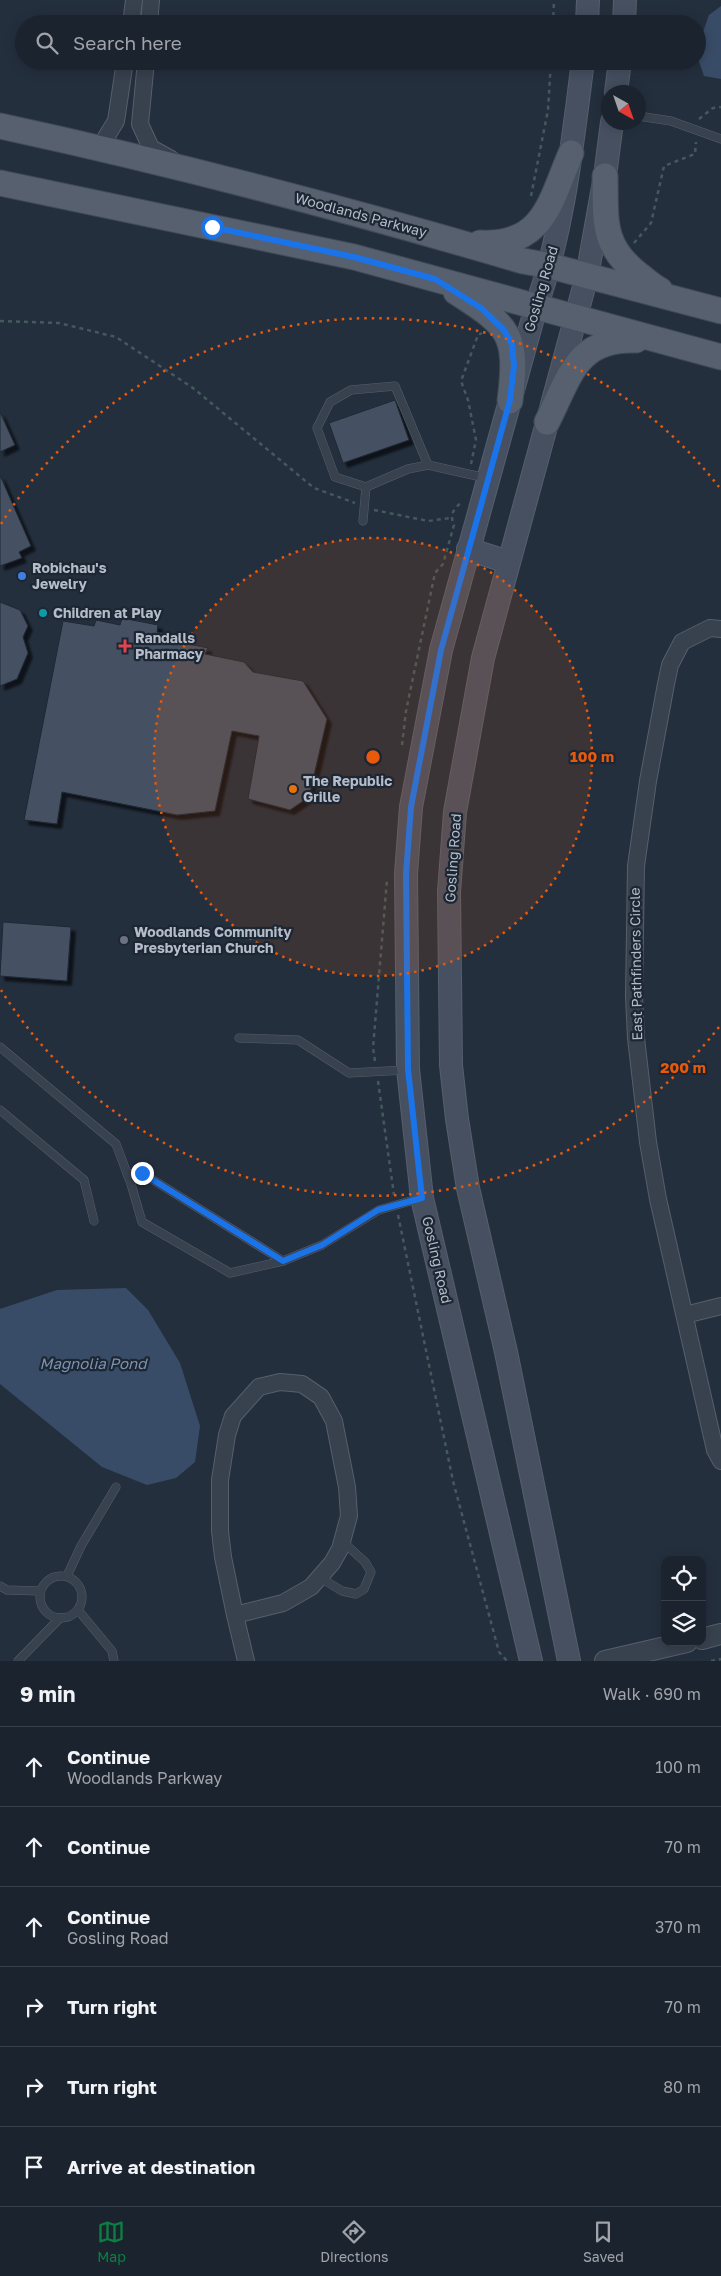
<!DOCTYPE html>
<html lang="en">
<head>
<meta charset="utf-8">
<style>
	:root { --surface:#1b232e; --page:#242b36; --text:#f1f3f6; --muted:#a0a4aa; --line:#39404a; --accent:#0b8043 }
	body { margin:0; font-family:"Golos Text",sans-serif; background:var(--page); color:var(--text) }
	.controls { position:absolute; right:15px; bottom:15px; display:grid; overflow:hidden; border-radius:10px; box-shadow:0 2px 12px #0003 }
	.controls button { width:45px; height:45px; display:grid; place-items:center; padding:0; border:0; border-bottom:1px solid var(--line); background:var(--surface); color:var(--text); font:25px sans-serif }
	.compass { position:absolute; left:601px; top:85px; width:45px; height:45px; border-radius:50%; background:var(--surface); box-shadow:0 2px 12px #0003; rotate:140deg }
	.stop { position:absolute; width:15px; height:15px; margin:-11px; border:4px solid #1a73e8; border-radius:50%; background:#fff }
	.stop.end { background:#1a73e8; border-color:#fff; box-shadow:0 1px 5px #0008 }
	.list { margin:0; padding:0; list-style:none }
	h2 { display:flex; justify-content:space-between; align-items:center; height:65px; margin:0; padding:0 20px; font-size:21px }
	h2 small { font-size:16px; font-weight:400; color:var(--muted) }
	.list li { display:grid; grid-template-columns:32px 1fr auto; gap:15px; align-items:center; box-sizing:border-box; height:80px; padding:0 20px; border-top:1px solid var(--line) }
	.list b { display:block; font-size:19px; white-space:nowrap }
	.list p { margin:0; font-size:16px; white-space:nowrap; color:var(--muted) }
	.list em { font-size:16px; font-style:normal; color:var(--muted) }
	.icon { flex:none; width:28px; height:28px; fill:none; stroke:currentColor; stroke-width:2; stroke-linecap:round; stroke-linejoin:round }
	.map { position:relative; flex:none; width:721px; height:1661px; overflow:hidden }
	.search { position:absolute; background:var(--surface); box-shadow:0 2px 12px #0003; left:15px; right:15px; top:15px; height:55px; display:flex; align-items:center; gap:12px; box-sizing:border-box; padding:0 18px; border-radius:28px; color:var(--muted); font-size:19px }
	.sheet { height:545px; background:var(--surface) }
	nav { display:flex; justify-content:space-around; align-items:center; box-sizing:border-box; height:70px; border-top:1px solid var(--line); background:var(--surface); font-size:14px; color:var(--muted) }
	nav a { display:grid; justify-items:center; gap:2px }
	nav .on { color:var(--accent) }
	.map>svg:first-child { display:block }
</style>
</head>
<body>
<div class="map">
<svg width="721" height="1661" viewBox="0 0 721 1661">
	<defs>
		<filter id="shadow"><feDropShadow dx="4.5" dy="4.5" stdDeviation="1" flood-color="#0009"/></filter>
	</defs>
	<rect width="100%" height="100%" fill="#242f3e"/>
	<g fill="#394c67">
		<path d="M721,6V79L704,76L697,56V49L709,15Z"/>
		<path d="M126,1288L148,1310L180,1363L200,1426L195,1462L176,1478L147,1485L102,1467L0,1384V1309L57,1290Z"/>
	</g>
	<g fill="#455162" stroke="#1f2835" filter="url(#shadow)">
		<path d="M395,400L409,440L343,463L329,423Z"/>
		<path d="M0,412L15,445L0,452Z"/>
		<path d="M0,475L31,546L19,552L22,558L0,566Z"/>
		<path d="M0,602L20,610L28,626L23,637L28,653L17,679L0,686Z"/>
		<path d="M122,618L158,625L157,632L174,635L173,641L208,648L205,654L244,662L253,672L303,681L327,719L309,797L290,810L248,799L259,736L232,731L215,811L177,815L62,792L57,824L24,820L63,621L94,626L96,620L120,625Z"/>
		<path d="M3,922L71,927L67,981L0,976Z"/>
	</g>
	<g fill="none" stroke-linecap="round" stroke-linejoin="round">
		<defs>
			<g id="service">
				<path d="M638,116L671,121L721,139"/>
				<path d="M366,487L335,477L317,428L330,402L351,390L395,386L428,465"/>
				<path d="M363,521L366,487L408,469L428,465L486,478"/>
				<path d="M239,1038L298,1040L349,1073L406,1070"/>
				<path d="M0,1047L116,1144L131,1184L142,1222L230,1273L283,1261L322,1245L379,1210L421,1198"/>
				<path d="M0,1110L84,1180L94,1221"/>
				<path d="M127,1174L142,1173L283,1261"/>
				<circle cx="61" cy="1597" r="21"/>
				<path d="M67,1576L81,1546L116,1487"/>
				<path d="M321,1578L342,1591L356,1594L364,1589L371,1572L365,1562L342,1541"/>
				<path d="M0,1586L7,1590L40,1591"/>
				<path d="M78,1610L112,1651L114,1661"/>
				<path d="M18,1661L60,1618"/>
			</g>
			<g id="minor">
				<path d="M131,24L134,0"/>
				<path d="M149,24L151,0"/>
				<path d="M146,61L140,124L151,148L171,159"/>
				<path d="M100,147L116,121L125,61"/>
				<path d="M721,629L710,628L682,642L670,665L666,684L648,781L636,866L634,996L636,1038L648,1142L658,1199L715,1450L721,1461"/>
				<path d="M685,1315L721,1306"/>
				<path d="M235,1615L283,1603L311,1587L332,1563L340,1549L349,1516L347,1487L334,1421L321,1397L302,1384L280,1382L259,1387L233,1416L227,1435L220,1480V1531L223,1557L235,1615L246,1661"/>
			</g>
			<g id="tertiary">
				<path d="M702,1639L721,1634"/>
				<path d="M605,1661L687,1642"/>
			</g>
			<g id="secondary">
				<path d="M587,24L588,0"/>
				<path d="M624,24L625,0"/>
				<path d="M616,92L620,61"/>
				<path d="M468,549L508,562"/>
				<path d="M531,1661L422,1198L408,1069L406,874L411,807L441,650L536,307C564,228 572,145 583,61"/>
				<path d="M569,1661L506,1352L468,1188L457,1119L451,1065L449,892L455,812L483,658L587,276L605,176L612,122"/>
			</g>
			<g id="primary">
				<path d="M0,126C176,164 350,210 523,261L550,266L721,311"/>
				<path d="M605,176C606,220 601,245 638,274C646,280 652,286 660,290"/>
				<path d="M0,183L354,257L721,357"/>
				<path d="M480,243C544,246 550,202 571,153"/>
				<path d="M456,292C511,327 518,335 510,401"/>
				<path d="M547,422C570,377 576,338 636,340"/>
			</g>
		</defs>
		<use href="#service" stroke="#565f6c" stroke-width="9"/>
		<use href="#minor" stroke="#565f6c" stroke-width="18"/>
		<use href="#tertiary" stroke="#565f6c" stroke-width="22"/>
		<use href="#secondary" stroke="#565f6c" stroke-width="24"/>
		<use href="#primary" stroke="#414a57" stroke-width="27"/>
		<g stroke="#44595c" stroke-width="2.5" stroke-dasharray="4 4" stroke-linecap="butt">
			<path d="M553,24L554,0"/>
			<path d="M699,119L713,108L721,107"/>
			<path d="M531,196L548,110L551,61"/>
			<path d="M634,243L651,223L664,166L695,154L696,142"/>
			<path d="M0,321L59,323L116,337L193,388L314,488L355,503"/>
			<path d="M471,464L476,440L468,400L461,381L478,335L482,333"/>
			<path d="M374,510L428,521L451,518"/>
			<path d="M402,745L406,711L435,573L443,564L454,525C449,513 454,510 462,501"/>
			<path d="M375,1061L373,1048L387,880"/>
			<path d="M378,1081L394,1195"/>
			<path d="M398,1215L453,1481L499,1652L507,1661"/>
			<path d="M711,1661L721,1659"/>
		</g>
		<use href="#service" stroke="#38414e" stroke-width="8"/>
		<use href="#minor" stroke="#38414e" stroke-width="16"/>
		<use href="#tertiary" stroke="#38414e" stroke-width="20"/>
		<use href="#secondary" stroke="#465061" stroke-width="22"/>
		<use href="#primary" stroke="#56606e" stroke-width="25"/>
	</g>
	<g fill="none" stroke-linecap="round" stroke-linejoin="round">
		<path stroke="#1a73e8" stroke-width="6" d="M142,1173L283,1261L322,1245L378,1210L422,1198L408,1069L406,874L411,807L441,650L510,400L514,366L512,344L504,330L481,308L435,279L354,257L212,227"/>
	</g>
	<circle cx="373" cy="757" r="219" fill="#e8590c" fill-opacity=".12"/>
	<g fill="none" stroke="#e8590c" stroke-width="2.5" stroke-dasharray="2.5 5">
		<circle cx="373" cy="757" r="219"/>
		<path d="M719 1027A439 439 0 0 1 1 990M1 524A439 439 0 0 1 719 487"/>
	</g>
	<circle fill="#3f7fe0" stroke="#1d2633" stroke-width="2" cx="22" cy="576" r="5"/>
	<circle fill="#0f9aa8" stroke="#1d2633" stroke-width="2" cx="43" cy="613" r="5"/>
	<path fill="#e0444e" stroke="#1d2633" stroke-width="2" d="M122.5 638.5h5v5h5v5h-5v5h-5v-5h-5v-5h5z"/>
	<circle fill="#e8710a" stroke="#1d2633" stroke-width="2" cx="293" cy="789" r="5"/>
	<circle fill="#6b7280" stroke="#1d2633" stroke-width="2" cx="124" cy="940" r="5"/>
	<g text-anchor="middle" stroke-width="4.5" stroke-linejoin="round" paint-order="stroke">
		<g font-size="14" fill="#b4bcc9" stroke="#1d2633">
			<text transform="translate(361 215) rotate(15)" y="5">Woodlands Parkway</text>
			<text transform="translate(541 289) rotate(-74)" y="5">Gosling Road</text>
			<text transform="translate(453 858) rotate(-86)" y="5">Gosling Road</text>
			<text transform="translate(636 964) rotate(-91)" y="5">East Pathfinders Circle</text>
			<text transform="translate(437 1260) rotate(77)" y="5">Gosling Road</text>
		</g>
		<g font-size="14" font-weight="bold" fill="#b4bcc9" stroke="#1d2633" text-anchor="start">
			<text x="32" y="573">Robichau's<tspan x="32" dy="16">Jewelry</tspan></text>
			<text x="53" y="618">Children at Play</text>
			<text x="135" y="643">Randalls<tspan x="135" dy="16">Pharmacy</tspan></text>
			<text x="303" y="786">The Republic<tspan x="303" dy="16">Grille</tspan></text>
			<text x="134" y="937">Woodlands Community<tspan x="134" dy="16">Presbyterian Church</tspan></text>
		</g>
		<g font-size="15" font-style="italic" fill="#7c92b1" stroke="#1d2633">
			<text x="93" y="1369">Magnolia Pond</text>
		</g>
	</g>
	<circle cx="373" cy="757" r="8" fill="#e8590c" stroke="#1d2633" stroke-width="2.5"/>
	<g font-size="15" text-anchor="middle" font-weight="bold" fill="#e8590c" stroke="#1d2633" stroke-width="4.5" stroke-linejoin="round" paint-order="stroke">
		<text x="592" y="762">100 m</text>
		<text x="683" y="1073">200 m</text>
	</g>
</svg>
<div class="controls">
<button><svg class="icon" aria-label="locate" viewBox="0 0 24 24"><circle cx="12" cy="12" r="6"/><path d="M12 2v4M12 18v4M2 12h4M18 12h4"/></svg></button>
<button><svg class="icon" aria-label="layers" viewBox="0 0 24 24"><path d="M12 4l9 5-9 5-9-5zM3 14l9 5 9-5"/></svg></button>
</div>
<svg class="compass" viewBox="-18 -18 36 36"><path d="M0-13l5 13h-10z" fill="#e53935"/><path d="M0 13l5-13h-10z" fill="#a0a4aa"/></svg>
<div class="stop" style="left:212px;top:227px"></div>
<div class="stop end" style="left:142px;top:1173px"></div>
<div class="search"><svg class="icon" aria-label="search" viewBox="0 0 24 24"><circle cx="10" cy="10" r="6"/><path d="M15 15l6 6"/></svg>Search here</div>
</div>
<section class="sheet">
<h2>9 min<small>Walk · 690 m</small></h2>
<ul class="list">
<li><svg class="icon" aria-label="ahead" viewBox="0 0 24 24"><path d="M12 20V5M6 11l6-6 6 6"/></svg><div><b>Continue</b><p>Woodlands Parkway</p></div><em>100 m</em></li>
<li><svg class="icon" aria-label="ahead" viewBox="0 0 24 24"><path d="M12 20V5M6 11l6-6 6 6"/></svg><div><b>Continue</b></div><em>70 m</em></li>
<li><svg class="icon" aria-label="ahead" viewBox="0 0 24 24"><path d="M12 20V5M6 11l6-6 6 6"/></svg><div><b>Continue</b><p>Gosling Road</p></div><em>370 m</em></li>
<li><svg class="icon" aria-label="right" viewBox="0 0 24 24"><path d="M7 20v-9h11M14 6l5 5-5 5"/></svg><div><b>Turn right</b></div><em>70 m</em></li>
<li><svg class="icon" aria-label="right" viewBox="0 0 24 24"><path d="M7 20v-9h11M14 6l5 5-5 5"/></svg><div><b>Turn right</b></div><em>80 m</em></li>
<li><svg class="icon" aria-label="arrive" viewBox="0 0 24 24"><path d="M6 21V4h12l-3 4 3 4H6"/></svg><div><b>Arrive at destination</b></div></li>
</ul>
</section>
<nav>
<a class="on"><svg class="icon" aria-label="map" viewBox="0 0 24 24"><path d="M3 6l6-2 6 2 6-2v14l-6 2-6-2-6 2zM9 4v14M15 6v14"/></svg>Map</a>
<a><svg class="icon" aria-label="directions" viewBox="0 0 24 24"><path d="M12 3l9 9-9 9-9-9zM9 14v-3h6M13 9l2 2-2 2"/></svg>Directions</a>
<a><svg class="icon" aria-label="saved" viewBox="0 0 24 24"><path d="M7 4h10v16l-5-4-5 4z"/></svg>Saved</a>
</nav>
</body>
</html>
